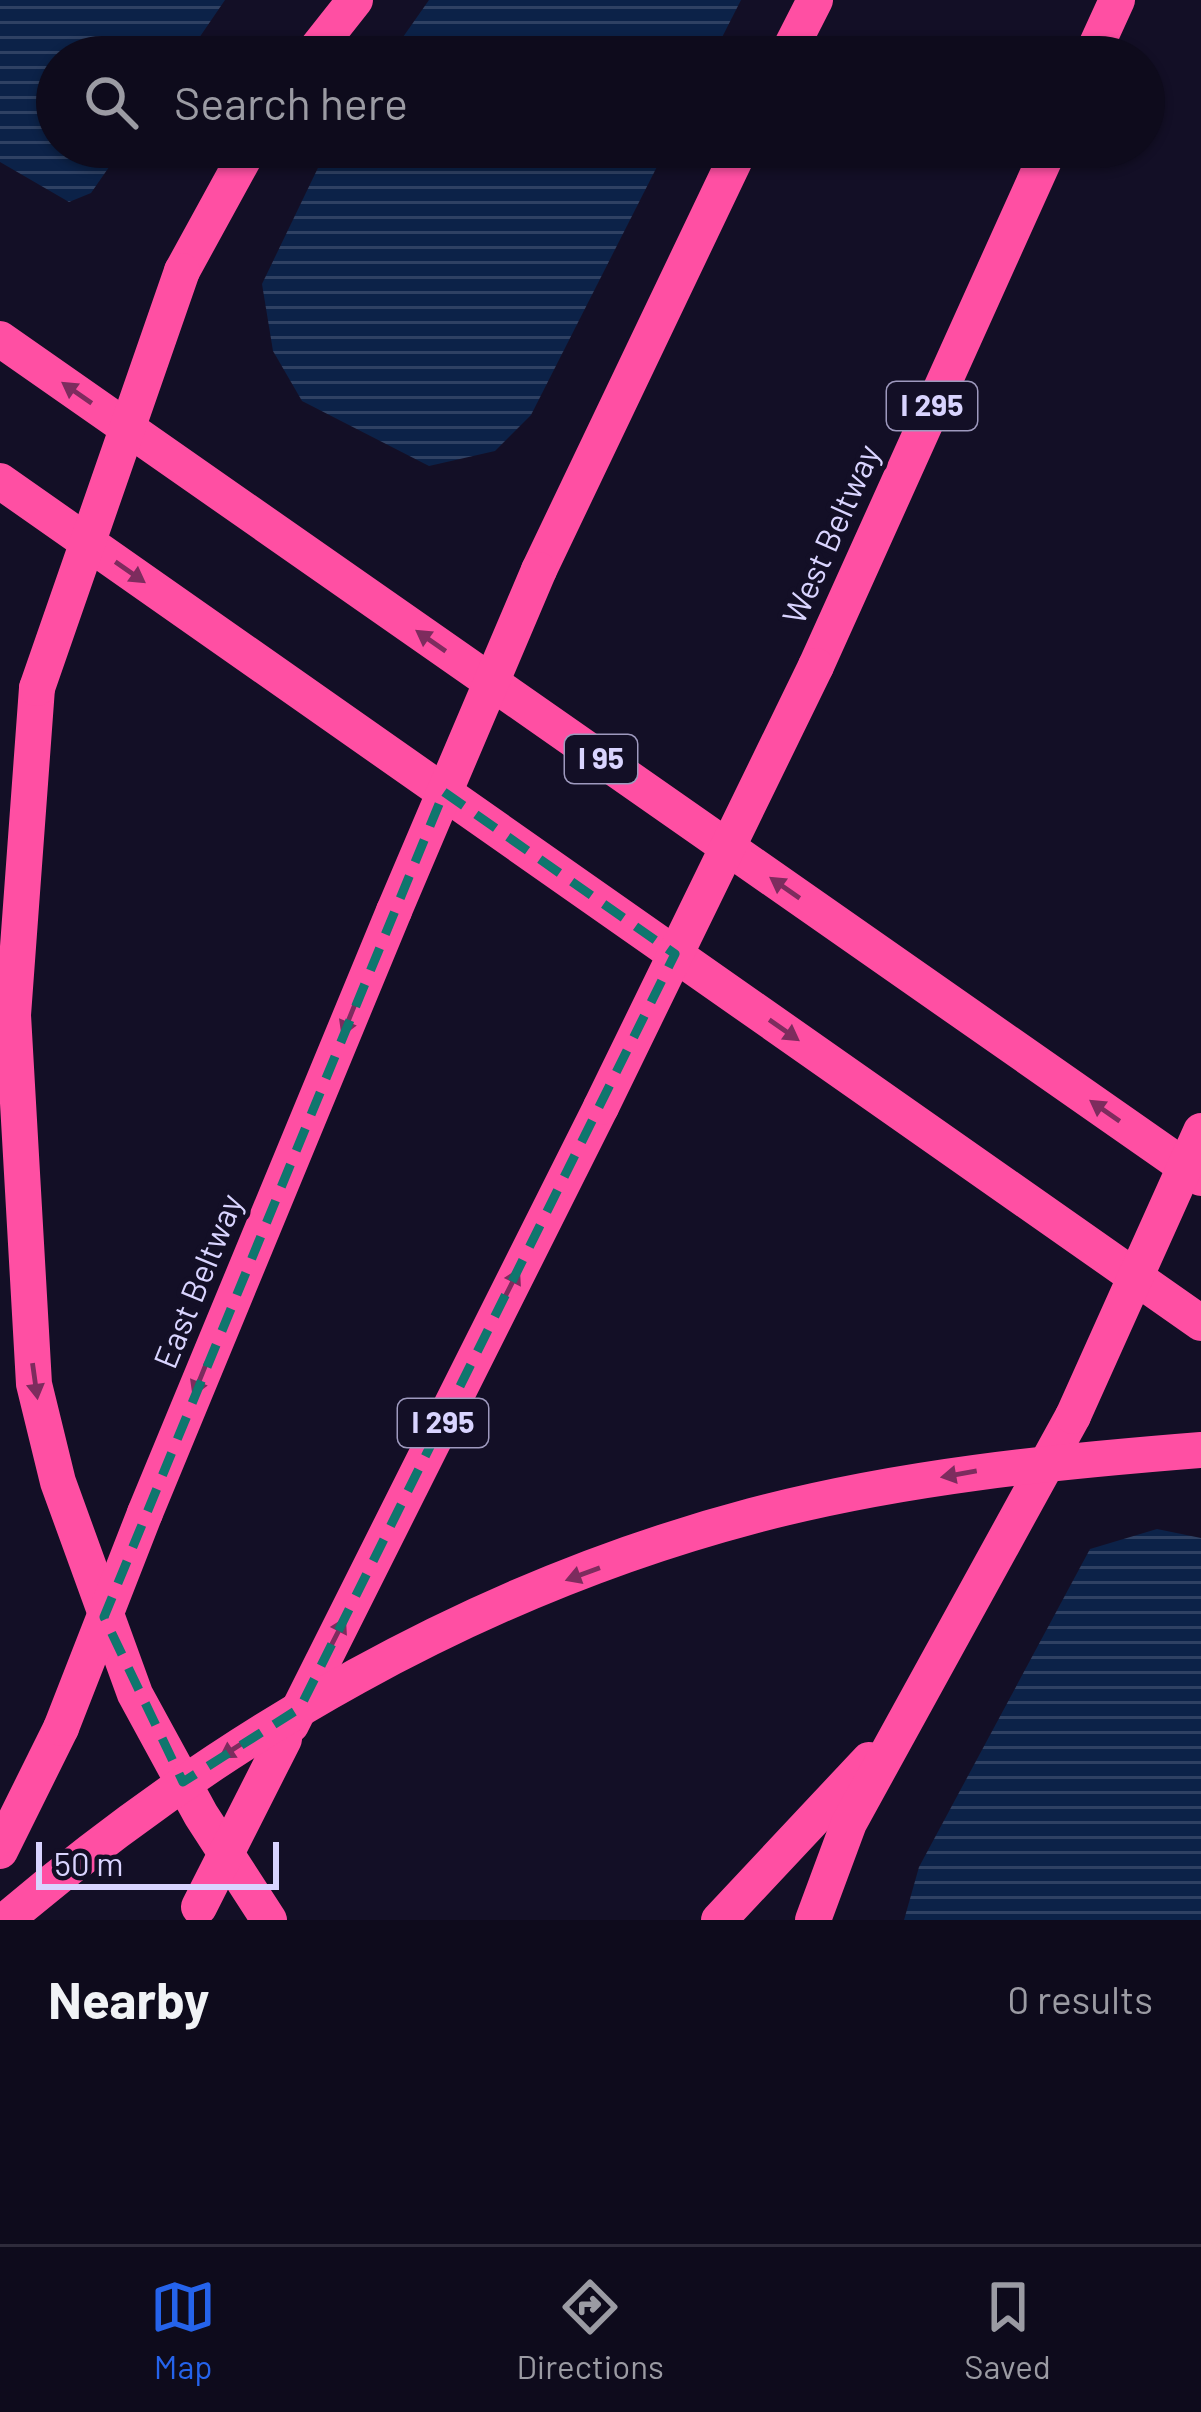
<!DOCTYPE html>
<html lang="en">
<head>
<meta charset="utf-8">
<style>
	:root { --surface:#0e0b1c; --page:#1c1929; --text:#f1f3f6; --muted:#9b9ba3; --line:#2e2b3b; --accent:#2563eb }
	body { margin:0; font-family:Barlow,sans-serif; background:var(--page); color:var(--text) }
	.scale { position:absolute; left:36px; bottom:30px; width:243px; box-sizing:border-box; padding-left:12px; border:6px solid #d9d4ff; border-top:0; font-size:33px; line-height:42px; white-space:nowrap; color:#d9d4ff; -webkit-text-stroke:9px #130f26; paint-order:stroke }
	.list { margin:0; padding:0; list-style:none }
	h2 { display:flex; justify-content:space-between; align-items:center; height:156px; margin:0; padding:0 48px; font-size:51px }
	h2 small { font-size:39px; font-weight:400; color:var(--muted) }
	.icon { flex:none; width:66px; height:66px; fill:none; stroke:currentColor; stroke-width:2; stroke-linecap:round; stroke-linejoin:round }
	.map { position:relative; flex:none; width:1201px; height:1920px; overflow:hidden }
	.search { position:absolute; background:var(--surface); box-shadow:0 3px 9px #0004; left:36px; right:36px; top:36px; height:132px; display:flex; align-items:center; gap:30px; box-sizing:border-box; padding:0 42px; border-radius:66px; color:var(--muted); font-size:45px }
	.sheet { height:324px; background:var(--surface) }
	nav { display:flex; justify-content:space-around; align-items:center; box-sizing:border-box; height:168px; border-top:3px solid var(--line); background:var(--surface); font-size:33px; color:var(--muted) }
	nav a { display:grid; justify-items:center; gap:6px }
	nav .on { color:var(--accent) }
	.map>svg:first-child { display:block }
</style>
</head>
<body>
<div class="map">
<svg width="1201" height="1920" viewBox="0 0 1201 1920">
	<defs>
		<pattern id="water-rules" width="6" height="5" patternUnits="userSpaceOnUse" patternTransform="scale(3)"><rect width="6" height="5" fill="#0c2248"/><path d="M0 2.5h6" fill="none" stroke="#2f4163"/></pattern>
	</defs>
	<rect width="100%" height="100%" fill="#130f26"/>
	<g fill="url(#water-rules)">
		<path d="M0,0H225L186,57H57V147H123L91,193L69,202L0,162Z"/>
		<path d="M429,0H741L712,57H389Z"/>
		<path d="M328,147H667L531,415L495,451L429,466L302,401L273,351L262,284Z"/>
		<path d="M1157,1529L1201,1538V1920H904L919,1867L1090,1549Z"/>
	</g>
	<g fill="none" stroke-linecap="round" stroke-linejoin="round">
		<g stroke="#ff4fa3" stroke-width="36">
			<path d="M310,57L355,0"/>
			<path d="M786,57L815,0"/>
			<path d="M1091,57L1117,0"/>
			<path d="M182,271L250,147"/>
			<path d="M0,339L1201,1178"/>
			<path d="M0,481L1201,1323"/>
			<path d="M539,570L741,147"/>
			<path d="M816,666L1050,147"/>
			<path d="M37,688L13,1015L34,1384L58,1482L135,1694L201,1815L269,1920"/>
			<path d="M145,1513L394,911"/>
			<path d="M291,1725L601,1107"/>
			<path d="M0,1851L61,1728"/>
			<path d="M719,1920L869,1760"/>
			<path d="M813,1920L849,1823L1073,1416"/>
		</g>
		<g stroke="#ff4fa3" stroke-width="36">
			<path d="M37,688L182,271"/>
			<path d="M394,911L539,570"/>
			<path d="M601,1107L816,666"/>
			<path d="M1073,1416L1201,1131"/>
			<path d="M61,1728L145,1513"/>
			<path d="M199,1907L284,1739"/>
			<path d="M6,1920C222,1736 476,1589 752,1516C899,1477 1050,1462 1201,1450"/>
		</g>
	</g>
	<defs><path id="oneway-solid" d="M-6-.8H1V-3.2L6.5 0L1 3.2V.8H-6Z" transform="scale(3)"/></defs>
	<g fill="#7d2c5e">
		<use href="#oneway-solid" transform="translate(77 393) rotate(-145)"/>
		<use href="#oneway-solid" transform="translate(130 572) rotate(35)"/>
		<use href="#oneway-solid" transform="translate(431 641) rotate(-145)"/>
		<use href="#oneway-solid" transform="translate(785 888) rotate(-145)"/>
		<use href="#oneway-solid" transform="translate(349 1019) rotate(112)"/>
		<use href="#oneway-solid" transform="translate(784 1030) rotate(35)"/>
		<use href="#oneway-solid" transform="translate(1105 1111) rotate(-145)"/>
		<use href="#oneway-solid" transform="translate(511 1285) rotate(-63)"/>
		<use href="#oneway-solid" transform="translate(200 1379) rotate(112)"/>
		<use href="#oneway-solid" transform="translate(35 1381) rotate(82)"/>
		<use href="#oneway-solid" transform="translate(959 1474) rotate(170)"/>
		<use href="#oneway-solid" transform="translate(583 1574) rotate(160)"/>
		<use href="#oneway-solid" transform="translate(337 1634) rotate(-63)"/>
		<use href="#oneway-solid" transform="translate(235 1748) rotate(147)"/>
	</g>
	<path fill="none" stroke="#0f766e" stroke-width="9" stroke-dasharray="24 15" stroke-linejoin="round" d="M444,792L675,954L300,1708L183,1782L104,1617Z"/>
	<g text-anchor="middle" stroke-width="10" stroke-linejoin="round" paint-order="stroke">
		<g fill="#130f26" stroke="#9e99be" stroke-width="3">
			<rect x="887" y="382" width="90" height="48" rx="9"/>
			<rect x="565" y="735" width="72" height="48" rx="9"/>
			<rect x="398" y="1399" width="90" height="48" rx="9"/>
		</g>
		<g font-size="30" font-weight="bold" fill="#d9d4ff">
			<text x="932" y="416">I 295</text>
			<text x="601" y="769">I 95</text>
			<text x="443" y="1433">I 295</text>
		</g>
		<g font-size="33" fill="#d9d4ff" stroke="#130f26">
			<text transform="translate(831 534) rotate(-66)" y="12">West Beltway</text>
			<text transform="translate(198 1281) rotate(-68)" y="12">East Beltway</text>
		</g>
	</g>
</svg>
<div class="scale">50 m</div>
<div class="search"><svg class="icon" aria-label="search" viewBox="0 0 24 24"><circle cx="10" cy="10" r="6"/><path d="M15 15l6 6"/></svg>Search here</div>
</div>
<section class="sheet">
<h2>Nearby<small>0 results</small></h2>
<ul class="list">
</ul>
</section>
<nav>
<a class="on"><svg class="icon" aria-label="map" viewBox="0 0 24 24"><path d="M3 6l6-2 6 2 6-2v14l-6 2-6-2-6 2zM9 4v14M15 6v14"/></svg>Map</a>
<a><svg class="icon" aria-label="directions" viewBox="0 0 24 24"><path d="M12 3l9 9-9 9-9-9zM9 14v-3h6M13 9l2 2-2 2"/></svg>Directions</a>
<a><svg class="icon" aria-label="saved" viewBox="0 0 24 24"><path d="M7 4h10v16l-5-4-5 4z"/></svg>Saved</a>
</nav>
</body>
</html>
